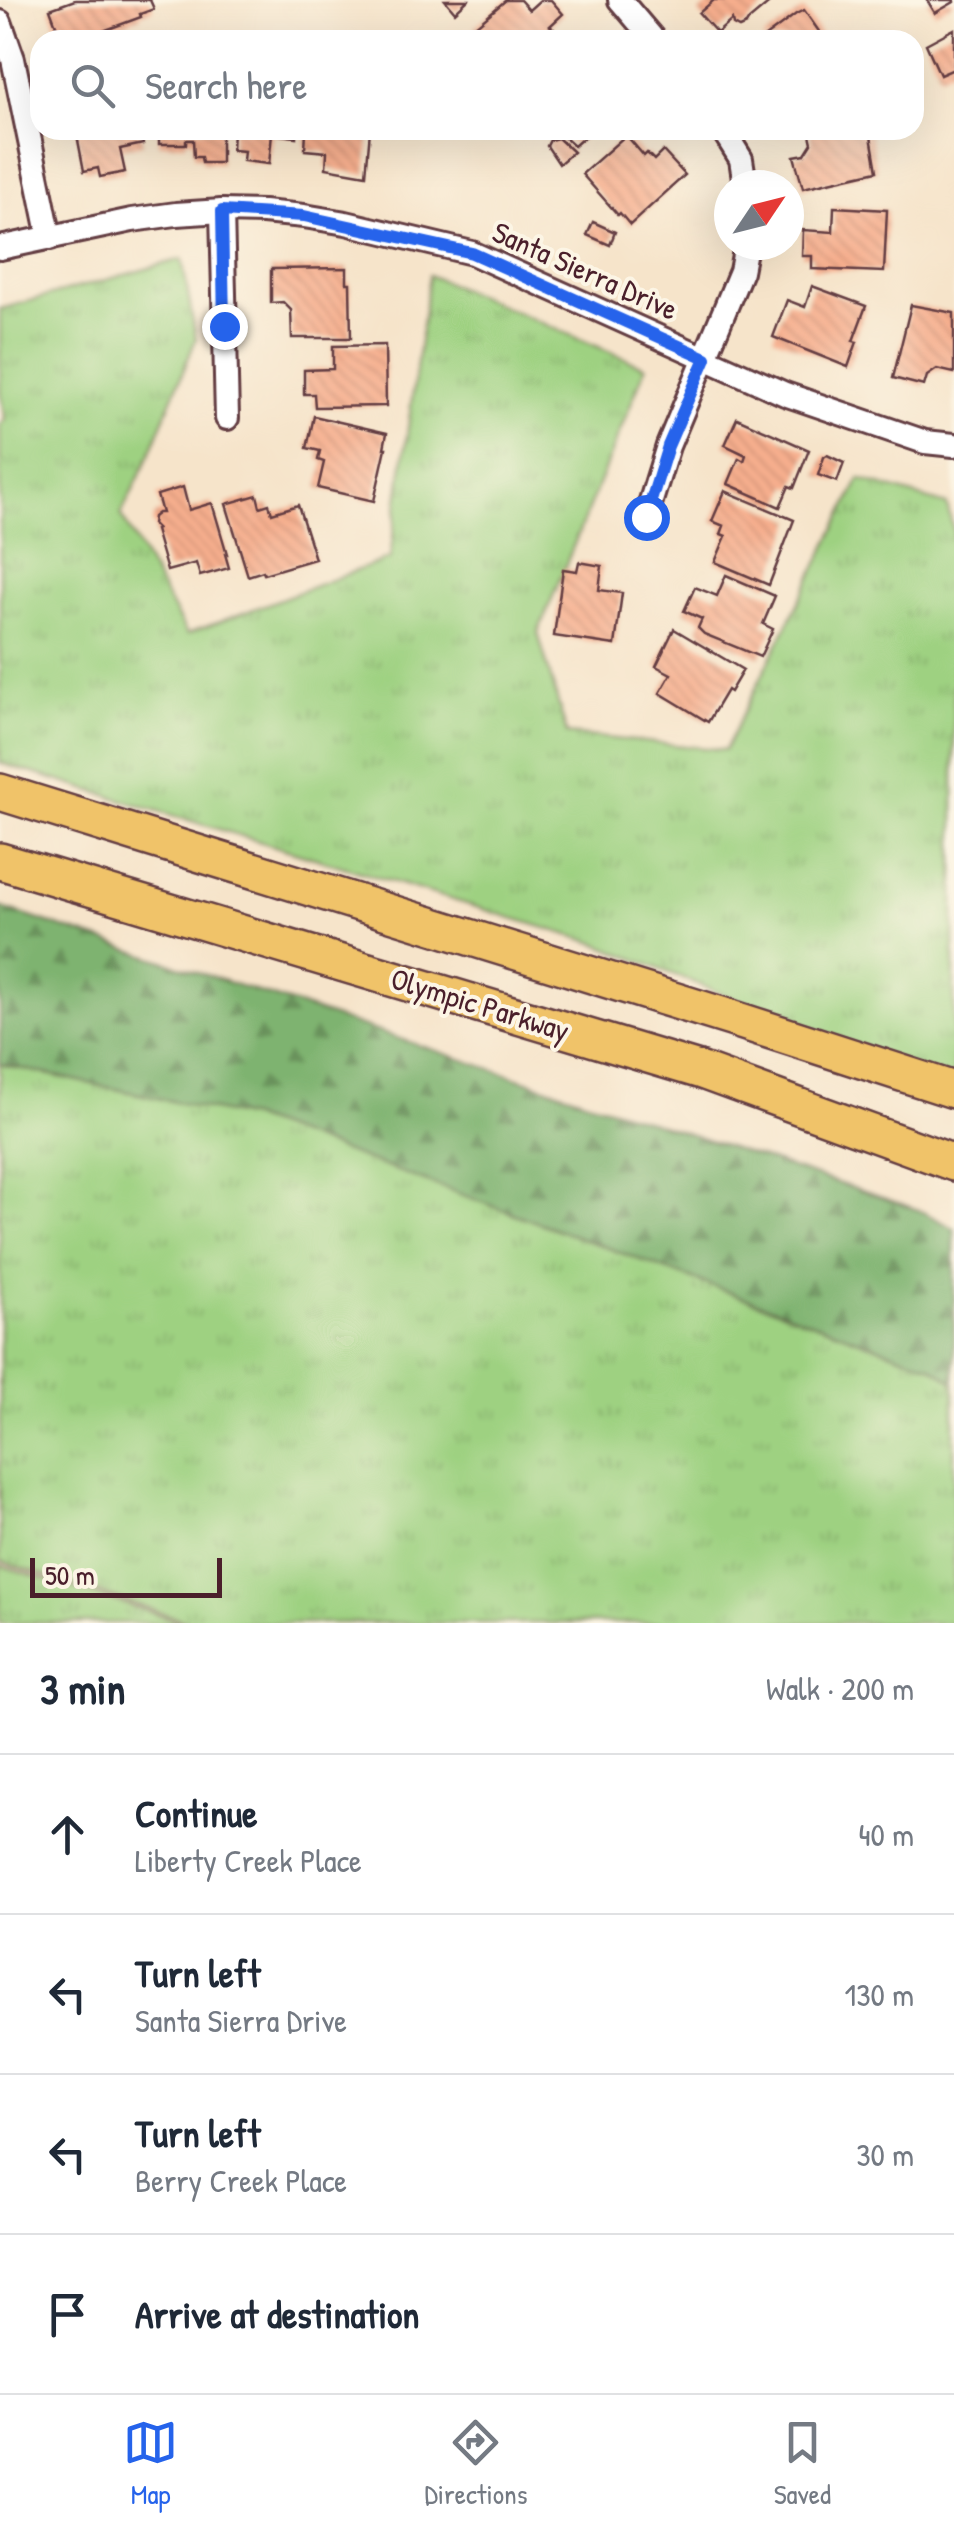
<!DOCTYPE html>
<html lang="en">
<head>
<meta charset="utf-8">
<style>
	:root { --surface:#fff; --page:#f6f6f7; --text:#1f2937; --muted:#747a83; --line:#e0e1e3; --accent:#2563eb }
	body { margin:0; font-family:"Patrick Hand",sans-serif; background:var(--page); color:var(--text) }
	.compass { position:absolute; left:714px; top:170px; width:90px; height:90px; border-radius:50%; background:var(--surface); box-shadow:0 10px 40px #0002; rotate:55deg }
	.scale { position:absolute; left:30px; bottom:25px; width:192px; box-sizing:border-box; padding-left:10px; border:5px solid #4a1f2b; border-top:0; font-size:28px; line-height:35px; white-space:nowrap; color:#4a1f2b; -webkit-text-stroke:8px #fcf5e5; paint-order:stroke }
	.stop { position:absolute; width:30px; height:30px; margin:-22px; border:8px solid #2563eb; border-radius:50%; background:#fff }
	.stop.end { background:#2563eb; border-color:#fff; box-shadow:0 2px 10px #0008 }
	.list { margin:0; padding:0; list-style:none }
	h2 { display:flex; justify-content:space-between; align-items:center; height:130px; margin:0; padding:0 40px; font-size:42px }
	h2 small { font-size:32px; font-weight:400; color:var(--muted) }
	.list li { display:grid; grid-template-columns:65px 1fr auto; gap:30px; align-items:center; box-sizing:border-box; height:160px; padding:0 40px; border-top:2px solid var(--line) }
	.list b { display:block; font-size:38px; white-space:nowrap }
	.list p { margin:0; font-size:32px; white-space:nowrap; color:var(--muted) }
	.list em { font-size:32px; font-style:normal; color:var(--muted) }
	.icon { flex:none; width:55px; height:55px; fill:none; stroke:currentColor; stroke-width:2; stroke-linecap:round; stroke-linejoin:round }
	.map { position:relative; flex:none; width:954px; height:1623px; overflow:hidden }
	.search { position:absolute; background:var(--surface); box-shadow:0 10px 40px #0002; left:30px; right:30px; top:30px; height:110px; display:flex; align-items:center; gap:25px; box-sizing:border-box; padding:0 35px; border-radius:30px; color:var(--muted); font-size:38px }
	.sheet { height:770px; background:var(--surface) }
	nav { display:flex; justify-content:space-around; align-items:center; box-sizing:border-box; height:140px; border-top:2px solid var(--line); background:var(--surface); font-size:28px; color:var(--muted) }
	nav a { display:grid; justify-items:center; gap:5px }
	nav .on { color:var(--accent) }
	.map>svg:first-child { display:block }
</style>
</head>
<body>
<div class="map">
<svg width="954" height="1623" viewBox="0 0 954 1623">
	<defs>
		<pattern id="grass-tufts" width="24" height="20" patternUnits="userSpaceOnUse" patternTransform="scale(2.5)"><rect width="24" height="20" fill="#9ed181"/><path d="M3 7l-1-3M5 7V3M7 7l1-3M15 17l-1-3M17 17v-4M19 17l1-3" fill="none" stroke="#8ab370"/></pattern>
		<pattern id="forest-firs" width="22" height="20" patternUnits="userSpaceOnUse" patternTransform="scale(2.5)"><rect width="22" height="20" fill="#7eb36f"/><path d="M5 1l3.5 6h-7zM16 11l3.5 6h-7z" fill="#69915b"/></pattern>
		<pattern id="building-back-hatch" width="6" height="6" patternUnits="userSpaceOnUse" patternTransform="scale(2.5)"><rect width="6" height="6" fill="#f6ae8d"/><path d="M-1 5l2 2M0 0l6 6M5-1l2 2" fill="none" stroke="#d4957a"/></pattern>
	</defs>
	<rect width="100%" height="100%" fill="#fcf5e5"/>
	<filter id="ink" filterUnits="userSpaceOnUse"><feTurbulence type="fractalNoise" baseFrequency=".01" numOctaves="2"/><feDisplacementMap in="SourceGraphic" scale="20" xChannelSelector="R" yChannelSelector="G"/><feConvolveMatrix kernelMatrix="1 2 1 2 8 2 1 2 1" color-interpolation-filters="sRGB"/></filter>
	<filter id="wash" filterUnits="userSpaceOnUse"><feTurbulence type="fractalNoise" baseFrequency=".0048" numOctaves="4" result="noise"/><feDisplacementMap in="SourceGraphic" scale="40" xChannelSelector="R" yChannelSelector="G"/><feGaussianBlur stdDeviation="2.25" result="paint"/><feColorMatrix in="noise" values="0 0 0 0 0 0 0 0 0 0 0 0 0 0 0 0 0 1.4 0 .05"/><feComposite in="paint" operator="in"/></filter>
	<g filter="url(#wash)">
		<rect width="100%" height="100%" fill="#f6e4ca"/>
		<g fill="url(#grass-tufts)" stroke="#747856" stroke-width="2.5">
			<path d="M182,259L196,339L150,454L121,515L187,634L390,558L429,275L646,367L538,633L567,734L725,750L860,479L947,505L954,533V1087L595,943L0,763V423L5,421L0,392V309Z"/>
			<path d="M0,1064L255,1119L931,1366L954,1382V1623H194L0,1561Z"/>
			<path d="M0,1565L185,1623H0Z"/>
		</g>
		<path fill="url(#forest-firs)" stroke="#64694d" stroke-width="2.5" d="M0,907L919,1210L954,1228V1382L931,1366L255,1119L0,1064Z"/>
		<g id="blocks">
			<g fill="url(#building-back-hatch)">
				<path d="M75,0H150L154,9L140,14L141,17L79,40H73L68,29L59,33L50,9Z"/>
				<path d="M445,0H468L455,12Z"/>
				<path d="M506,0H520L529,10L540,0H551L563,14L550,26L554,29V40H486L474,27Z"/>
				<path d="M714,0H773L749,20L746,25L739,28L733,25L732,20L717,33L699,13Z"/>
				<path d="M927,0H954V2L935,13Z"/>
				<path d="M804,10L825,40H761L796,14Z"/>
				<path d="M954,29V69L940,75L926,44Z"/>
				<path d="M76,130H140L143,144L120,149L125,172L100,177L98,168L84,171Z"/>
				<path d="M159,130H221V163H202L201,157H194L193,140H186V144H159Z"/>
				<path d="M233,130H296V137L272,134L269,164L243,161L244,151L232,150Z"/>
				<path d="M306,130H370L366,175L326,168L327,152L305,150Z"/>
				<path d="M556,130H592L574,146Z"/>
				<path d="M809,130H870L877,171L803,188L794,156L805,154L812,143Z"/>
				<path d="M626,135L644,156L647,153L654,160L663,151L685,175L630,225L620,213L618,215L582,174Z"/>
				<path d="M558,138L573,152L559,164L547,146L550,140Z"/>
				<path d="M834,207L887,210L884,272L812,269V256H802L803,230L833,232Z"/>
				<path d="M593,222L615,232L610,245L587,235Z"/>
				<path d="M347,268V283H350L351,338H292L291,310L283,302L271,303V269Z"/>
				<path d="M812,286L866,306L853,341L857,342L848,367L773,337L787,300L805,307Z"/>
				<path d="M911,305L954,313V373L937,369L927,376L924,386L893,378Z"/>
				<path d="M385,345L386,406L315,407L314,394H304V370L333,369V346Z"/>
				<path d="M314,416L387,433L384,448H386L374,501L318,488L324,462L318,460L320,451L307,448Z"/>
				<path d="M737,418L809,450L794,488L789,486L780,507L728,484L739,458L744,461L746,455L725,445Z"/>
				<path d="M827,455L844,463L837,482L818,475L824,457Z"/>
				<path d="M183,487L189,510L212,503L227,554H225L229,568L200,576L196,563L167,571L155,530L157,529L152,524L153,517L158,513H162L157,495Z"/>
				<path d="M725,491L794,520L769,585L715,562L726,536L721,534L724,526L712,521Z"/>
				<path d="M257,495L260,507L269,504L272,513L298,505L315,559L264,574L263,571L248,576L226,504Z"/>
				<path d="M579,562L602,566L599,590L622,593L615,645L554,636L563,569L577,571Z"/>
				<path d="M726,575L775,596L763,624L773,629L760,657L704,634L698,628L702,619L684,611L695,587L717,596Z"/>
				<path d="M674,629L743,670L730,692L727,690L708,722L660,693L671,674L656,666Z"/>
			</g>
		</g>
	</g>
	<g filter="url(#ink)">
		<use href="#blocks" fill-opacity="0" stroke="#643d43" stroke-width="2.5"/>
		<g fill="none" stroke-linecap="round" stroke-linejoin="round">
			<defs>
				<g id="street">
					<path d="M620,0L654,40"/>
					<path d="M0,22L13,59L50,238"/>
					<path d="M723,130L741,159L745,185"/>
					<path d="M222,211L227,418"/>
					<path d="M0,248L132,220L176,214L222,211L263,212L304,216L346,223L472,253L785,394L925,442L954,445"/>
					<path d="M646,517L668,446L741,271L746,245"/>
				</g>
				<g id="primary">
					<path d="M0,792L731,1018L954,1090"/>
					<path d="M0,861L702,1071L954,1163"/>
				</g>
			</defs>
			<use href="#street" stroke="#643d43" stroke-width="28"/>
			<use href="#primary" stroke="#643d43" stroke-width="40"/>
			<use href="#street" stroke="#fff" stroke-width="22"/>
			<use href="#primary" stroke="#f0c369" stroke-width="35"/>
		</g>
	</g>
	<g fill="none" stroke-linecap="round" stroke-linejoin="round" filter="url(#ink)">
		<path stroke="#2563eb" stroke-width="12" d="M224,326L222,211L304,216L472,253L706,358L668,446L646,517"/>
	</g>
	<g text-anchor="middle" stroke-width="8" stroke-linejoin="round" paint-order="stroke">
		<g font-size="30" fill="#4a1f2b" stroke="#fcf5e5">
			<text transform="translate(585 271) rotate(24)" y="10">Santa Sierra Drive</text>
			<text transform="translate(480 1005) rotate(17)" y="10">Olympic Parkway</text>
		</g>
	</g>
</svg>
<svg class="compass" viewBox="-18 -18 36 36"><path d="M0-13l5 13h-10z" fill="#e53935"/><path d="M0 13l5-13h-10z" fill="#747a83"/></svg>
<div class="scale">50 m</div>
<div class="stop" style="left:646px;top:517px"></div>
<div class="stop end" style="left:224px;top:326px"></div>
<div class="search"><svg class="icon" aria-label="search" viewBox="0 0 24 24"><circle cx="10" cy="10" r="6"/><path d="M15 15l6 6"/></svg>Search here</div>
</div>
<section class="sheet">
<h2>3 min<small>Walk · 200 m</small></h2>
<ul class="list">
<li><svg class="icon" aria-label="ahead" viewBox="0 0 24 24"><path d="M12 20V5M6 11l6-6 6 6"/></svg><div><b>Continue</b><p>Liberty Creek Place</p></div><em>40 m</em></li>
<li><svg class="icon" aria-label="left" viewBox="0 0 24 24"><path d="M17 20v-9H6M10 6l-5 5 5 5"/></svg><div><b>Turn left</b><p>Santa Sierra Drive</p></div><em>130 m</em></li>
<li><svg class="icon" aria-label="left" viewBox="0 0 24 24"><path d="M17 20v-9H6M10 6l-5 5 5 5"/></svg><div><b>Turn left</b><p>Berry Creek Place</p></div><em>30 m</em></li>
<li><svg class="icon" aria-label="arrive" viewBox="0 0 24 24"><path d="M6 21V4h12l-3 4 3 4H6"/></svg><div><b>Arrive at destination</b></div></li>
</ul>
</section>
<nav>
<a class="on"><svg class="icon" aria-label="map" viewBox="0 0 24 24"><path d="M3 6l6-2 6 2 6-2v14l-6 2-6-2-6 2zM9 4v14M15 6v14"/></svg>Map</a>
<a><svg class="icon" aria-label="directions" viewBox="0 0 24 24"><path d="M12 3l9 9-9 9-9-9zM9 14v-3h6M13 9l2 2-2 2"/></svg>Directions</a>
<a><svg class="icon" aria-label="saved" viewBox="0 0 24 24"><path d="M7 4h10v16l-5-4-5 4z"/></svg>Saved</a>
</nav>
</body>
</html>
